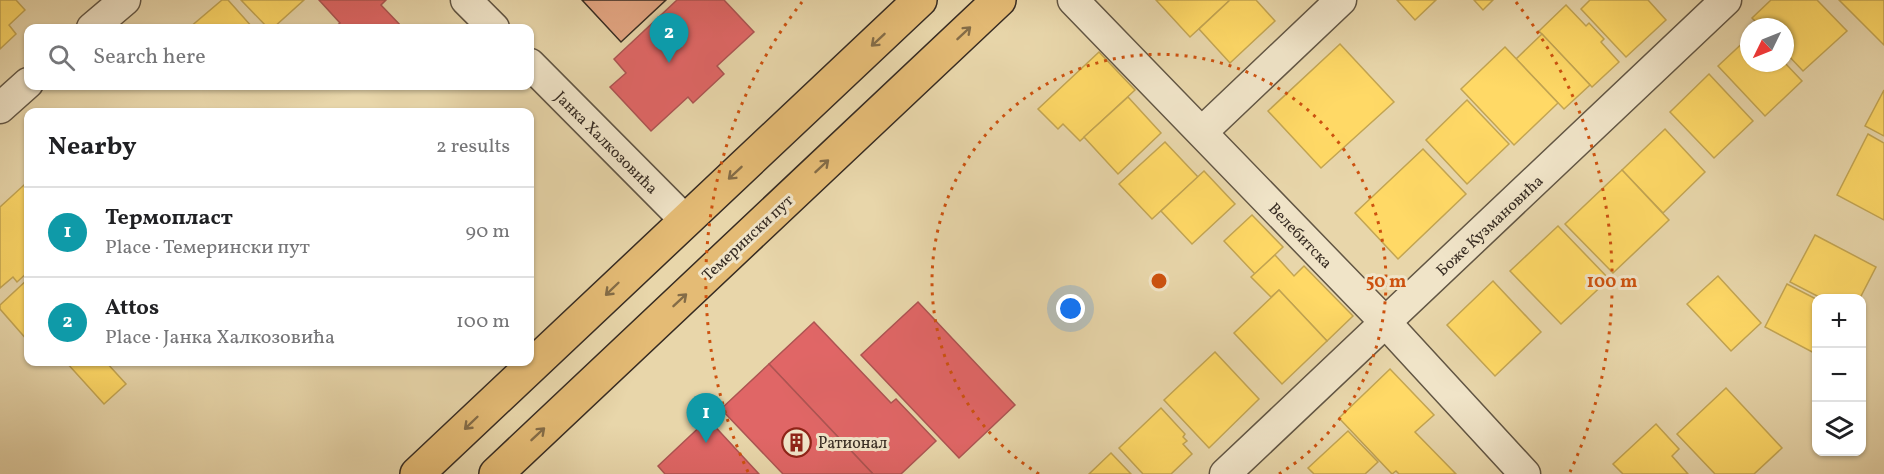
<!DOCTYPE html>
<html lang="en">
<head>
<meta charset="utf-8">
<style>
	:root { --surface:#fff; --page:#f6f6f6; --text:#202124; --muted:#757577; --line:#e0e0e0; --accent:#7c3aed }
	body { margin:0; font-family:Vollkorn,serif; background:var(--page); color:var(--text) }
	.controls { position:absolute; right:18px; bottom:18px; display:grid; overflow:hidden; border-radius:12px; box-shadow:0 2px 4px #0004 }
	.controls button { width:54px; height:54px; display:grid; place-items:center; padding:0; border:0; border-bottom:2px solid var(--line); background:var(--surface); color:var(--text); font:30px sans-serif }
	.compass { position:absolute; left:1740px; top:18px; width:54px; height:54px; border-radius:50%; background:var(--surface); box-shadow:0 2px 4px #0004; rotate:227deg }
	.you { position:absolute; left:1071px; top:309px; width:21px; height:21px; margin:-15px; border:4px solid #fff; border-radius:50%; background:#1a73e8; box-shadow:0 0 0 9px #1a73e833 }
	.badge { display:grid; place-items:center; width:39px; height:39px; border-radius:50%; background:var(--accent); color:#fff; font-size:20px; font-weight:700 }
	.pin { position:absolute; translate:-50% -50px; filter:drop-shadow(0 2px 3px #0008) }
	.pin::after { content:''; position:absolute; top:32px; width:21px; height:18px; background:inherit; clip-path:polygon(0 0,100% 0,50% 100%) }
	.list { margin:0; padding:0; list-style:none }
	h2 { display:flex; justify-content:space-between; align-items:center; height:78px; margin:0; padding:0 24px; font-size:26px }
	h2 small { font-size:20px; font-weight:400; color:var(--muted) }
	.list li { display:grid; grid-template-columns:39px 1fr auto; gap:18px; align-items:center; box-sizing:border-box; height:90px; padding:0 24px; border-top:2px solid var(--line) }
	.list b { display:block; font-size:22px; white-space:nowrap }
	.list p { margin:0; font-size:20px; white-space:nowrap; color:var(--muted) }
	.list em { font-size:20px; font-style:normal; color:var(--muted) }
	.icon { flex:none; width:33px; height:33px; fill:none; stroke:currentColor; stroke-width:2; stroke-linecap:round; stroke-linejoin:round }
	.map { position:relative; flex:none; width:1884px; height:474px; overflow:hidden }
	.search { position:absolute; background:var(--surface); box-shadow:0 2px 4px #0004; left:24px; top:24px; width:510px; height:66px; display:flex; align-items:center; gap:15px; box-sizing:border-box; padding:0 21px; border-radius:12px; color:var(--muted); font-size:22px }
	.panel { position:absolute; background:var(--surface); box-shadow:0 2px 4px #0004; left:24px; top:108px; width:510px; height:258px; border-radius:12px }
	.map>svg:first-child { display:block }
</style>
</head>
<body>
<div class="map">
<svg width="1884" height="474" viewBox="0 0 1884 474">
	<rect width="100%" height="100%" fill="#e8d6aa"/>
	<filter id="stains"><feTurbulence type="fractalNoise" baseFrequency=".00333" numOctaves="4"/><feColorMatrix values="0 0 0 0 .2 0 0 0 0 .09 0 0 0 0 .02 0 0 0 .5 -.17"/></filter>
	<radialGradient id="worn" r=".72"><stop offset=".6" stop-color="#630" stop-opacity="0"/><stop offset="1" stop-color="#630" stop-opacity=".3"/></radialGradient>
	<g fill="#ffd966" stroke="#c3a552" stroke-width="1.5">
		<path d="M0,0H16L25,10L9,25L16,34L0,49Z"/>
		<path d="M222,0H228L253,28H189Z"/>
		<path d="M241,0H304L273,28H268Z"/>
		<path d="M1156,0H1230L1190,37Z"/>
		<path d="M1230,0H1256L1275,21L1230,63L1199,29Z"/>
		<path d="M1397,0H1436L1415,20Z"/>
		<path d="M1474,0H1493L1483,10Z"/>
		<path d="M1590,0H1648L1666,20L1626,57L1581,9Z"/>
		<path d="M1771,0H1817L1847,31L1803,71L1785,52V27H1761L1752,18Z"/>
		<path d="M1839,0H1884V45Z"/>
		<path d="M1566,5L1586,26L1589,23L1604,39L1601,42L1619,62L1592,87L1539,31Z"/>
		<path d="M1542,34L1590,85L1564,109L1516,59Z"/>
		<path d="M1749,37V63H1785L1802,81L1765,116L1718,66Z"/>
		<path d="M1340,44L1394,102L1321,168L1268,111Z"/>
		<path d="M1505,47L1558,103L1514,145L1461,89Z"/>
		<path d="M1099,52L1135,90L1080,141L1063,124L1058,129L1038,109Z"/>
		<path d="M1709,74L1753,121L1714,158L1670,112Z"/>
		<path d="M1884,90V136L1865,126Z"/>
		<path d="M1128,97L1161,133L1118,174L1084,137Z"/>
		<path d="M1467,100L1509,144L1467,184L1426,140Z"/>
		<path d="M1665,129L1705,172L1663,213L1622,170Z"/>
		<path d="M1868,134L1884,143V220L1837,195Z"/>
		<path d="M1165,142L1198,177L1152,219L1119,184Z"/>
		<path d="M1423,149L1466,194L1398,259L1355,213Z"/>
		<path d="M1622,170L1669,220L1613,273L1565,224Z"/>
		<path d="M1204,171L1235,204L1192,244L1161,211Z"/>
		<path d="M24,185L28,190V272L17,282L13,277L0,288V207Z"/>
		<path d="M1252,215L1283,247L1255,274L1224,241Z"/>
		<path d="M1558,226L1609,279L1561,324L1510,271Z"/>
		<path d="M1815,235L1876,267L1860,298H1821L1790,282Z"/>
		<path d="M1275,255L1294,276L1304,266L1353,316L1327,341L1279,290L1271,297L1251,277Z"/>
		<path d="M1718,276L1761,323L1731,351L1687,304Z"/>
		<path d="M28,279V341L0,309V305Z"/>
		<path d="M1493,281L1541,332L1495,376L1447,325Z"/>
		<path d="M1787,284L1816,299V354L1765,327Z"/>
		<path d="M1279,290L1327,341L1282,384L1234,333Z"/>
		<path d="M1215,352L1259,399L1209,448L1164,400Z"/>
		<path d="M66,362H106L126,384L104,404Z"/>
		<path d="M1390,369L1434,415L1415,432L1456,474H1399L1396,471L1392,474L1339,418Z"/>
		<path d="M1726,388L1782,448L1754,474H1715L1677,434Z"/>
		<path d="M1161,408L1185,434L1183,437L1187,441L1183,444L1192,454L1171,474H1143L1119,448Z"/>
		<path d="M1656,424L1679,449L1672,456L1688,474H1623L1613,464Z"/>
		<path d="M1348,431L1378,462L1365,474H1314L1308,468Z"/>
		<path d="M1111,453L1131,474H1089Z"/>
	</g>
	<g fill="#e06666" stroke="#ad5452" stroke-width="1.5">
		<path d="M319,0H386L381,5L403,28H334L340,23Z"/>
		<path d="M677,0H724L754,32L717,66L724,74L693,103L688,97L651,131L610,87L626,73L614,59Z"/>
		<path d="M918,302L1015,405L959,458L861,355Z"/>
		<path d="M814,322L891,403L896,399L936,441L901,474H873L769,364Z"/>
		<path d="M769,364L873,474H783L721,409Z"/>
		<path d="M708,419L759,474H665L658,466Z"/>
	</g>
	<path fill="#e5a784" stroke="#362b22" stroke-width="1.5" d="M582,0H666L621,42Z"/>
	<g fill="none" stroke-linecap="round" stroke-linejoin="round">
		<defs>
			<g id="minor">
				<path d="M466,0L494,28"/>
				<path d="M1073,0L1386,323L1525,474"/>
				<path d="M92,28L125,0"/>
				<path d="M530,64L685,220"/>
				<path d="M0,108L28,83"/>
				<path d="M1202,132L1341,0"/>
				<path d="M1225,474L1726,0"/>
			</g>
			<g id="major">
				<path d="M417,474L920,0"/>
				<path d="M496,474L999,0"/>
			</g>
		</defs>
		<use href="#minor" stroke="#625644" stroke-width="33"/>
		<use href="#major" stroke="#362b22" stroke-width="36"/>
		<use href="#minor" stroke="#f0e4c8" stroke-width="30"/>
		<use href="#major" stroke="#e4bb75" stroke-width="33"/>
	</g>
	<defs><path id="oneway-shaft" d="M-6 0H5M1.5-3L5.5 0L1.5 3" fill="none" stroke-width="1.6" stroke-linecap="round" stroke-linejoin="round" transform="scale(1.5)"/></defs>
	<g stroke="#846c47">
		<use href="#oneway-shaft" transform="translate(964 33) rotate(-43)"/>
		<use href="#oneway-shaft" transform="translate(878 40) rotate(137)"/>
		<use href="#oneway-shaft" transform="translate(822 166) rotate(-43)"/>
		<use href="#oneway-shaft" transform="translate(735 173) rotate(137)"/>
		<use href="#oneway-shaft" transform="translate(612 289) rotate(136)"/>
		<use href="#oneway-shaft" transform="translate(680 300) rotate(-43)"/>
		<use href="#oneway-shaft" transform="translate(471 423) rotate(136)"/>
		<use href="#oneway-shaft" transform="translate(538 434) rotate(-43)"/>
	</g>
	<g fill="none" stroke="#cd520f" stroke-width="3" stroke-dasharray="3 6">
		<path d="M1039 474A227 227 0 1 1 1279 474"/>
		<path d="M748 472A453 453 0 0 1 802 2M1516 2A453 453 0 0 1 1570 472"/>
	</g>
	<defs>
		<symbol id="building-ring" viewBox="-11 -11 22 22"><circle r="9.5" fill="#f0e4c8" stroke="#8f2418" stroke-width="1.5"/><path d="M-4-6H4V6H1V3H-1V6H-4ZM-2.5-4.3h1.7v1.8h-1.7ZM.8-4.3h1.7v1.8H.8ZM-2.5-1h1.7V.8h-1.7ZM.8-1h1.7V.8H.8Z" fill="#8f2418"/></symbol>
	</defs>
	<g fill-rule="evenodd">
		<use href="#building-ring" x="780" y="426" width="33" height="33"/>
	</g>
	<g text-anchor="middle" stroke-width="6" stroke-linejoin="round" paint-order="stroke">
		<g font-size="16" fill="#362b22" stroke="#f0e4c8">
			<text transform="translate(607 142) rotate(45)" y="6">Јанка Халкозовића</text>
			<text transform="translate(1489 225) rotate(-43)" y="6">Боже Кузмановића</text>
			<text transform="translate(1301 235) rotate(46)" y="6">Велебитска</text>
			<text transform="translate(747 237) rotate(-43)" y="6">Темерински пут</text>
		</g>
		<g font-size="16" fill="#362b22" stroke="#f0e4c8" text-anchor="start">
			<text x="818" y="448">Ратионал</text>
		</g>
	</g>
	<circle cx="1159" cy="281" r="9" fill="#cd520f" stroke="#f0e4c8" stroke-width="3"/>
	<g font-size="18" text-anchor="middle" font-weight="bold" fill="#cd520f" stroke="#f0e4c8" stroke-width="6" stroke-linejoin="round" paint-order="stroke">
		<text x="1386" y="287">50 m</text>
		<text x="1612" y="287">100 m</text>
	</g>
	<rect width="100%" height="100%" filter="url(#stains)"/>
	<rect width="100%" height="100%" fill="url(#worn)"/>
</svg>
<div class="controls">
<button>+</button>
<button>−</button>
<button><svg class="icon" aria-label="layers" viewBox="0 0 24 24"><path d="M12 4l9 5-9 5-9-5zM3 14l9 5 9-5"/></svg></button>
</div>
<svg class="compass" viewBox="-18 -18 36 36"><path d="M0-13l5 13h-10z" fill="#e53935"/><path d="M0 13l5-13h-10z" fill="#757577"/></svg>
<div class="you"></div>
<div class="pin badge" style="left:706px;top:443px;background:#0f9aa8">1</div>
<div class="pin badge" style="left:669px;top:63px;background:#0f9aa8">2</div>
<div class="search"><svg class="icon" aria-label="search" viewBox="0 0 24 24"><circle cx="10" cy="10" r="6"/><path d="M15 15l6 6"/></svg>Search here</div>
<section class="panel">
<h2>Nearby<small>2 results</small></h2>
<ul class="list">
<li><span class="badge" style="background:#0f9aa8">1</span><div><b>Термопласт</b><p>Place · Темерински пут</p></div><em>90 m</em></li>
<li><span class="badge" style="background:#0f9aa8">2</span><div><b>Attos</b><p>Place · Јанка Халкозовића</p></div><em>100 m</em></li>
</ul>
</section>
</div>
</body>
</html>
